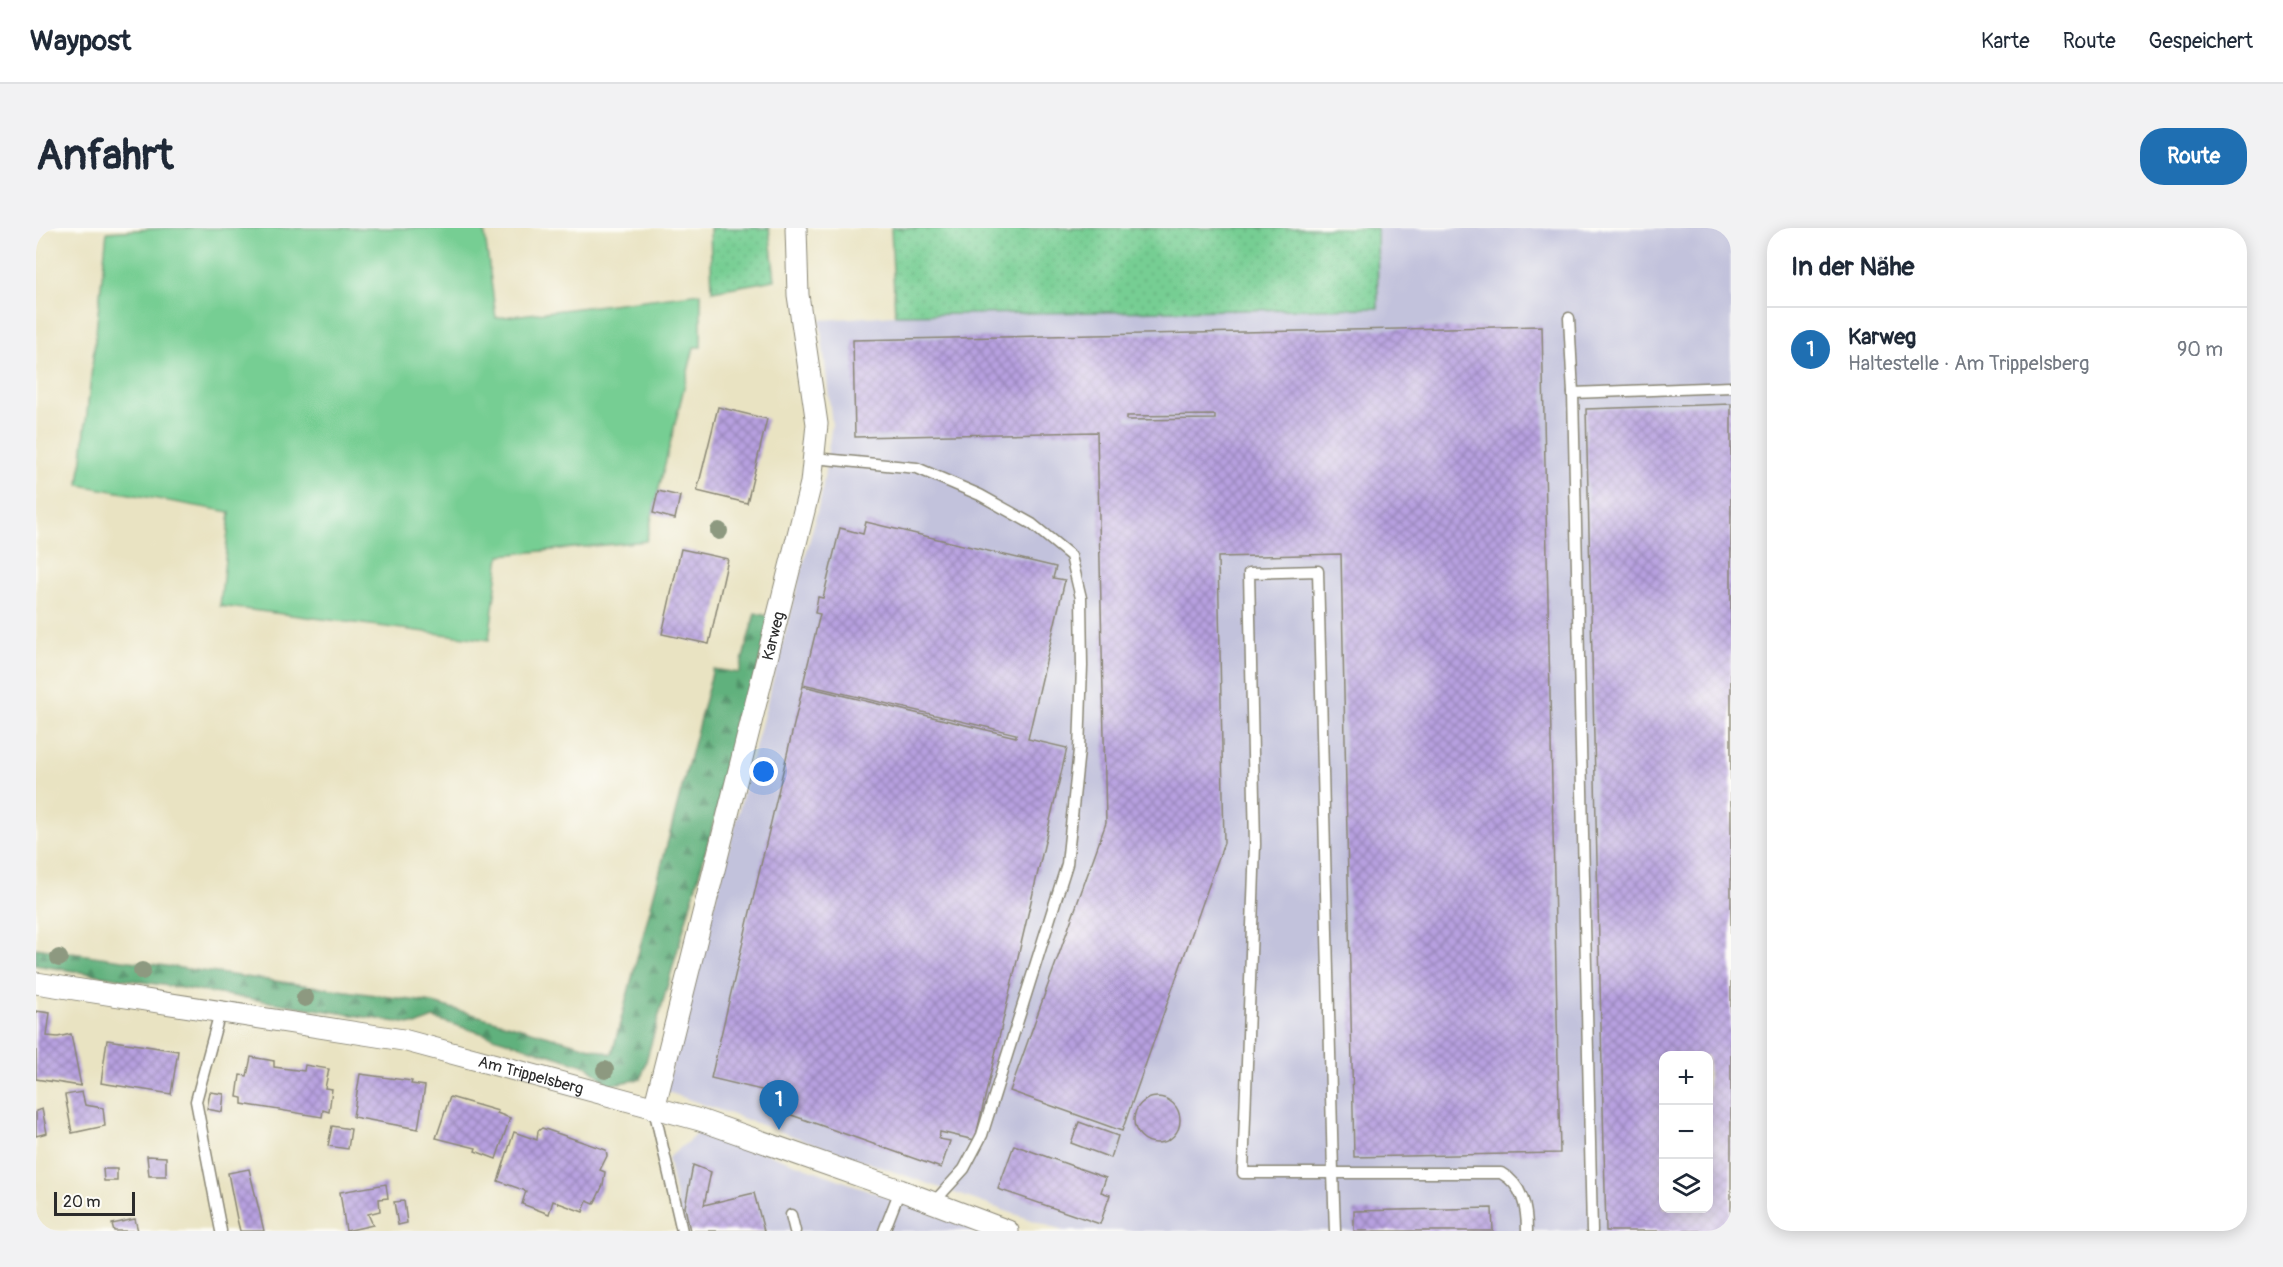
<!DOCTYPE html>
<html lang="de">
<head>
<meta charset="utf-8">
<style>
	:root { --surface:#fff; --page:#f2f2f3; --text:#1f2937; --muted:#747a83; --line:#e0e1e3; --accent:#1f6fb2 }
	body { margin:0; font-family:Pangolin,sans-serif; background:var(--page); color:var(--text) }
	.controls { position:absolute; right:18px; bottom:18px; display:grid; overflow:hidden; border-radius:12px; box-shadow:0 3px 15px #0003 }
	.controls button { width:54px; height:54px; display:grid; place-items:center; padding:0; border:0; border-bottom:2px solid var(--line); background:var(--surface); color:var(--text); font:30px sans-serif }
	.scale { position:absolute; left:18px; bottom:15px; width:81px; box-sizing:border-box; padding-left:6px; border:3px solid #2b2b2b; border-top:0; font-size:16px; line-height:21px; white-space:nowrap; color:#2b2b2b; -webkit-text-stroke:4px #fdfcf7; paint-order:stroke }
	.you { position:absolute; left:728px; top:544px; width:21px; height:21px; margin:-15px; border:4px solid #fff; border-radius:50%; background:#1a73e8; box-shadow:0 0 0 9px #1a73e833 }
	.badge { display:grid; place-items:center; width:39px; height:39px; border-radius:50%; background:var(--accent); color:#fff; font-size:20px; font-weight:700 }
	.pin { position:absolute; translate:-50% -50px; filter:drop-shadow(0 2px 3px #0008) }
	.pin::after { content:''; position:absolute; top:32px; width:21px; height:18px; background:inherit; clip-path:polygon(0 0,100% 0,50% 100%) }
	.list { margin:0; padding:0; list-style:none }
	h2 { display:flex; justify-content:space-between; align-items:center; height:78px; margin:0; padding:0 24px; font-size:26px }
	h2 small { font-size:20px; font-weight:400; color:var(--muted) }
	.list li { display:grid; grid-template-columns:39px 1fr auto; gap:18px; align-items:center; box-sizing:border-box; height:84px; padding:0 24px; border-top:2px solid var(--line) }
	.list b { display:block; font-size:22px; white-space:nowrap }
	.list p { margin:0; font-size:20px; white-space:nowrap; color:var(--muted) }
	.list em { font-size:20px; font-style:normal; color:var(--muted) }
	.icon { flex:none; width:33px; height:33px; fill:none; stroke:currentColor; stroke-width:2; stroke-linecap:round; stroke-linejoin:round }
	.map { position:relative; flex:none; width:1695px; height:1003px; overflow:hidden; border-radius:24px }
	header { display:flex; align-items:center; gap:36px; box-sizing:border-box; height:84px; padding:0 30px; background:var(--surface); border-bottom:2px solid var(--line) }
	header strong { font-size:28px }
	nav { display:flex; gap:33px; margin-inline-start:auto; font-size:21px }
	.intro { display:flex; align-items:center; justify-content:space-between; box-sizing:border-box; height:144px; padding:0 36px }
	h1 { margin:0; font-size:42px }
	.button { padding:15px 27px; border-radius:24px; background:var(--accent); color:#fff; font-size:21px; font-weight:700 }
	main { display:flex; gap:36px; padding:0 36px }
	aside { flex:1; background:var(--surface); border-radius:24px; box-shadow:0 3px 15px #0003 }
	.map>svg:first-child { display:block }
</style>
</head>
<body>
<header>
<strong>Waypost</strong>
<nav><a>Karte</a><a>Route</a><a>Gespeichert</a></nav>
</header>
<div class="intro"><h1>Anfahrt</h1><a class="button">Route</a></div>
<main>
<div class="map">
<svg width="1695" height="1003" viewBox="0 0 1695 1003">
	<defs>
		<pattern id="grass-dots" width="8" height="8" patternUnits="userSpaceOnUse" patternTransform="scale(1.5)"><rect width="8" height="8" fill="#76ce93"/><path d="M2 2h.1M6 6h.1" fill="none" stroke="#66b17f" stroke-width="1.8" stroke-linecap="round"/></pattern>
		<pattern id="forest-firs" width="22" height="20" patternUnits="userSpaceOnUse" patternTransform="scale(1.5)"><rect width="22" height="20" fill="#60b17d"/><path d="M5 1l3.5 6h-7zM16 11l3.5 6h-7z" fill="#4f9067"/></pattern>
		<pattern id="building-cross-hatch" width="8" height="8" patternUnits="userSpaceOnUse" patternTransform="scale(1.5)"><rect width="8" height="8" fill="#b7a0e0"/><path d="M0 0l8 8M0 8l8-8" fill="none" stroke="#9583b6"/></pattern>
	</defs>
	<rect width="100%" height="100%" fill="#fdfcf7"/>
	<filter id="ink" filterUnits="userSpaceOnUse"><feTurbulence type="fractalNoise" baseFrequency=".0167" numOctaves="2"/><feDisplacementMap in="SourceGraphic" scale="12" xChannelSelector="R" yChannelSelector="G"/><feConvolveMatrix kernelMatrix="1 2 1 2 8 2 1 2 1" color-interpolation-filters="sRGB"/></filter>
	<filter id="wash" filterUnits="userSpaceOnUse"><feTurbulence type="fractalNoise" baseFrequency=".008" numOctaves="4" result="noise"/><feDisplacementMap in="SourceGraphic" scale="24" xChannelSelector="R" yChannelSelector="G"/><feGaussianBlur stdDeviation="1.35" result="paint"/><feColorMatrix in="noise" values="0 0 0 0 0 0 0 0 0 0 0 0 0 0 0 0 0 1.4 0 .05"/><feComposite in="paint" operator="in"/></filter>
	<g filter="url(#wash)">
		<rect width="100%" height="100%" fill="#e9e3c2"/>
		<g fill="#c2c2dc" fill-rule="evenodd">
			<path d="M1341,0H1695V1003H1027L629,863L785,269L796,196L784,92L859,87L1342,80ZM1628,828H1672V980H1628Z"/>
			<path d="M666,902L945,1003H647L632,930Z"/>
		</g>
		<g fill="url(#grass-dots)" stroke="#507c5f" stroke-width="1.5">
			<path d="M674,0H733L739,52L676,63Z"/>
			<path d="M855,0H1341L1342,80L859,87Z"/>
		</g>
		<path fill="url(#forest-firs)" stroke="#466e54" stroke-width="1.5" d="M719,385L736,389L605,851L572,857L553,839L397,790L380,797L0,737V720L397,775L576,826L677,441L703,445Z"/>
		<path fill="#76ce93" stroke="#507c5f" stroke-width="1.5" d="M130,0H448L460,90L665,65V119H658L610,313L464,327L453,412L184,378L194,284L43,257L71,4Z"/>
		<g id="blocks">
			<g fill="url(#building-cross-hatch)" fill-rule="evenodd">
				<path d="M1506,98L1524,925L1318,929L1305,326L1182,329L1188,615L1086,903L974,863L1070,595L1061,204L819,209L817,112ZM1179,187V191L1091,192V188Z"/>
				<path d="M1695,176V1003H1570L1550,181ZM1628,828H1672V980H1628Z"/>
				<path d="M682,179L731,191L711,275L661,263Z"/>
				<path d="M622,263L644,268L639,291L617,285Z"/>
				<path d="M830,294L1020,339L1017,350L1029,352L992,511L1031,520L939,912L904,904L903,911L914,913L905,940L730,878L734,864L675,850L767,458L980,509V506L767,456L784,386L779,385L782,369L787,370L804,300L827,306Z"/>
				<path d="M645,321L692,331L673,416L626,406Z"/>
				<path d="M0,783L14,785L11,808L22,809L35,806L45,858L0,851Z"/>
				<path d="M71,812L142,823L135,866L65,855Z"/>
				<path d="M215,829L238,833V839L268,843L269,837L293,841L289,860L296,861L293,884L287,882L286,889L206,876V870L201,869L204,847L211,848Z"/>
				<path d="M324,846L376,853L375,856L389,858L382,901L317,889Z"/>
				<path d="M46,864L49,877L67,880L69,898L36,905L29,867Z"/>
				<path d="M174,864L188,866L186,884L171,881Z"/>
				<circle cx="1121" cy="892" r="23"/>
				<path d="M414,869L462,883L461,885L474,890L460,931L439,923L440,920L400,910Z"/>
				<path d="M6,881L11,905L0,908V883Z"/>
				<path d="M1043,894L1082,908L1075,930L1035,915Z"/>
				<path d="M296,898L315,901L312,921L292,918Z"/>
				<path d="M506,900L570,922L571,928L564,942L569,944L567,957L558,976L551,973L547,984L517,973L513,986L486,976L490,963L462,953L478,904L501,912L502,903Z"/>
				<path d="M978,917L1070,950L1065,964L1074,967L1064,996L962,961Z"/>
				<path d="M111,928L130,929V948H113Z"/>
				<path d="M657,937L675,944L668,977L718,965L728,1003H654L649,979Z"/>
				<path d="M67,941H81V953H68Z"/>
				<path d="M213,941L224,986L228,1003H204L201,991L192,945Z"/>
				<path d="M350,956L352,970L343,971L344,983L332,986L337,997L310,1003L304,964Z"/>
				<path d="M368,973L371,995L362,997L358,974Z"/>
				<path d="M1456,980L1457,1003H1318V983Z"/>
				<path d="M99,991L102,1003H78L76,996Z"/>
			</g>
		</g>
	</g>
	<g filter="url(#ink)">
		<use href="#blocks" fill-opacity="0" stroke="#8a8776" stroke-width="1.5"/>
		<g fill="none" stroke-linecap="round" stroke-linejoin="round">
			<defs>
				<g id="service">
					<path d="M1533,90L1537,165L1556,1003"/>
					<path d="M1537,165L1695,159"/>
					<path d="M778,230L881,240L944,267L996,296L1035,328L1045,370L1046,438L1043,522L1031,636L946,907L928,941L898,974"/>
					<path d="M184,784L160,873L185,1003"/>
					<path d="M618,881L646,1003"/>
					<path d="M755,987L759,1003"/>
					<path d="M848,1003L864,962"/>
					<path d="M1299,1003L1297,945L1282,343L1213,345L1219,616L1207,945H1465C1487,957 1491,980 1491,1003"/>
				</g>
				<g id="minor">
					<path id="s1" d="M0,755L367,812L664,892L864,962L972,1003"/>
					<path id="s2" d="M618,881L775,255L781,196L762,67L760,0"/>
				</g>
			</defs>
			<use href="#service" stroke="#8a8776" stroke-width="13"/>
			<use href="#minor" stroke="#8a8776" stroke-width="23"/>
			<use href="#service" stroke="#fff" stroke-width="10"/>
			<use href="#minor" stroke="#fff" stroke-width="21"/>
		</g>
		<g fill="#8d9980">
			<circle cx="683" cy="303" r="9"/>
			<circle cx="23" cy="730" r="9"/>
			<circle cx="106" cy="743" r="9"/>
			<circle cx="269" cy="770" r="9"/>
			<circle cx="569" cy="842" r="9"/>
		</g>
	</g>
	<g text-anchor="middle" stroke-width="6" stroke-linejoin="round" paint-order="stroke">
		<g font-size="16" fill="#2b2b2b" stroke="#fdfcf7">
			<text dy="6" stroke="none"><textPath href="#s2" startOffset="488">Karweg</textPath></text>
			<text dy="6" stroke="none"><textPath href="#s1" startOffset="504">Am Trippelsberg</textPath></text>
		</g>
	</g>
</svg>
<div class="controls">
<button>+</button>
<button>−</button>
<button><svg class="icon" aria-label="layers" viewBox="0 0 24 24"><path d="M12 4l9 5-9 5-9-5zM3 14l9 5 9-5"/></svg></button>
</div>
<div class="scale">20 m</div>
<div class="you"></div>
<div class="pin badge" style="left:743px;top:902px">1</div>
</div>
<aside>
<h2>In der Nähe<small></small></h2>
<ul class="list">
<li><span class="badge">1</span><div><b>Karweg</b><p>Haltestelle · Am Trippelsberg</p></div><em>90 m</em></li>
</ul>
</aside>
</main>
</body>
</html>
